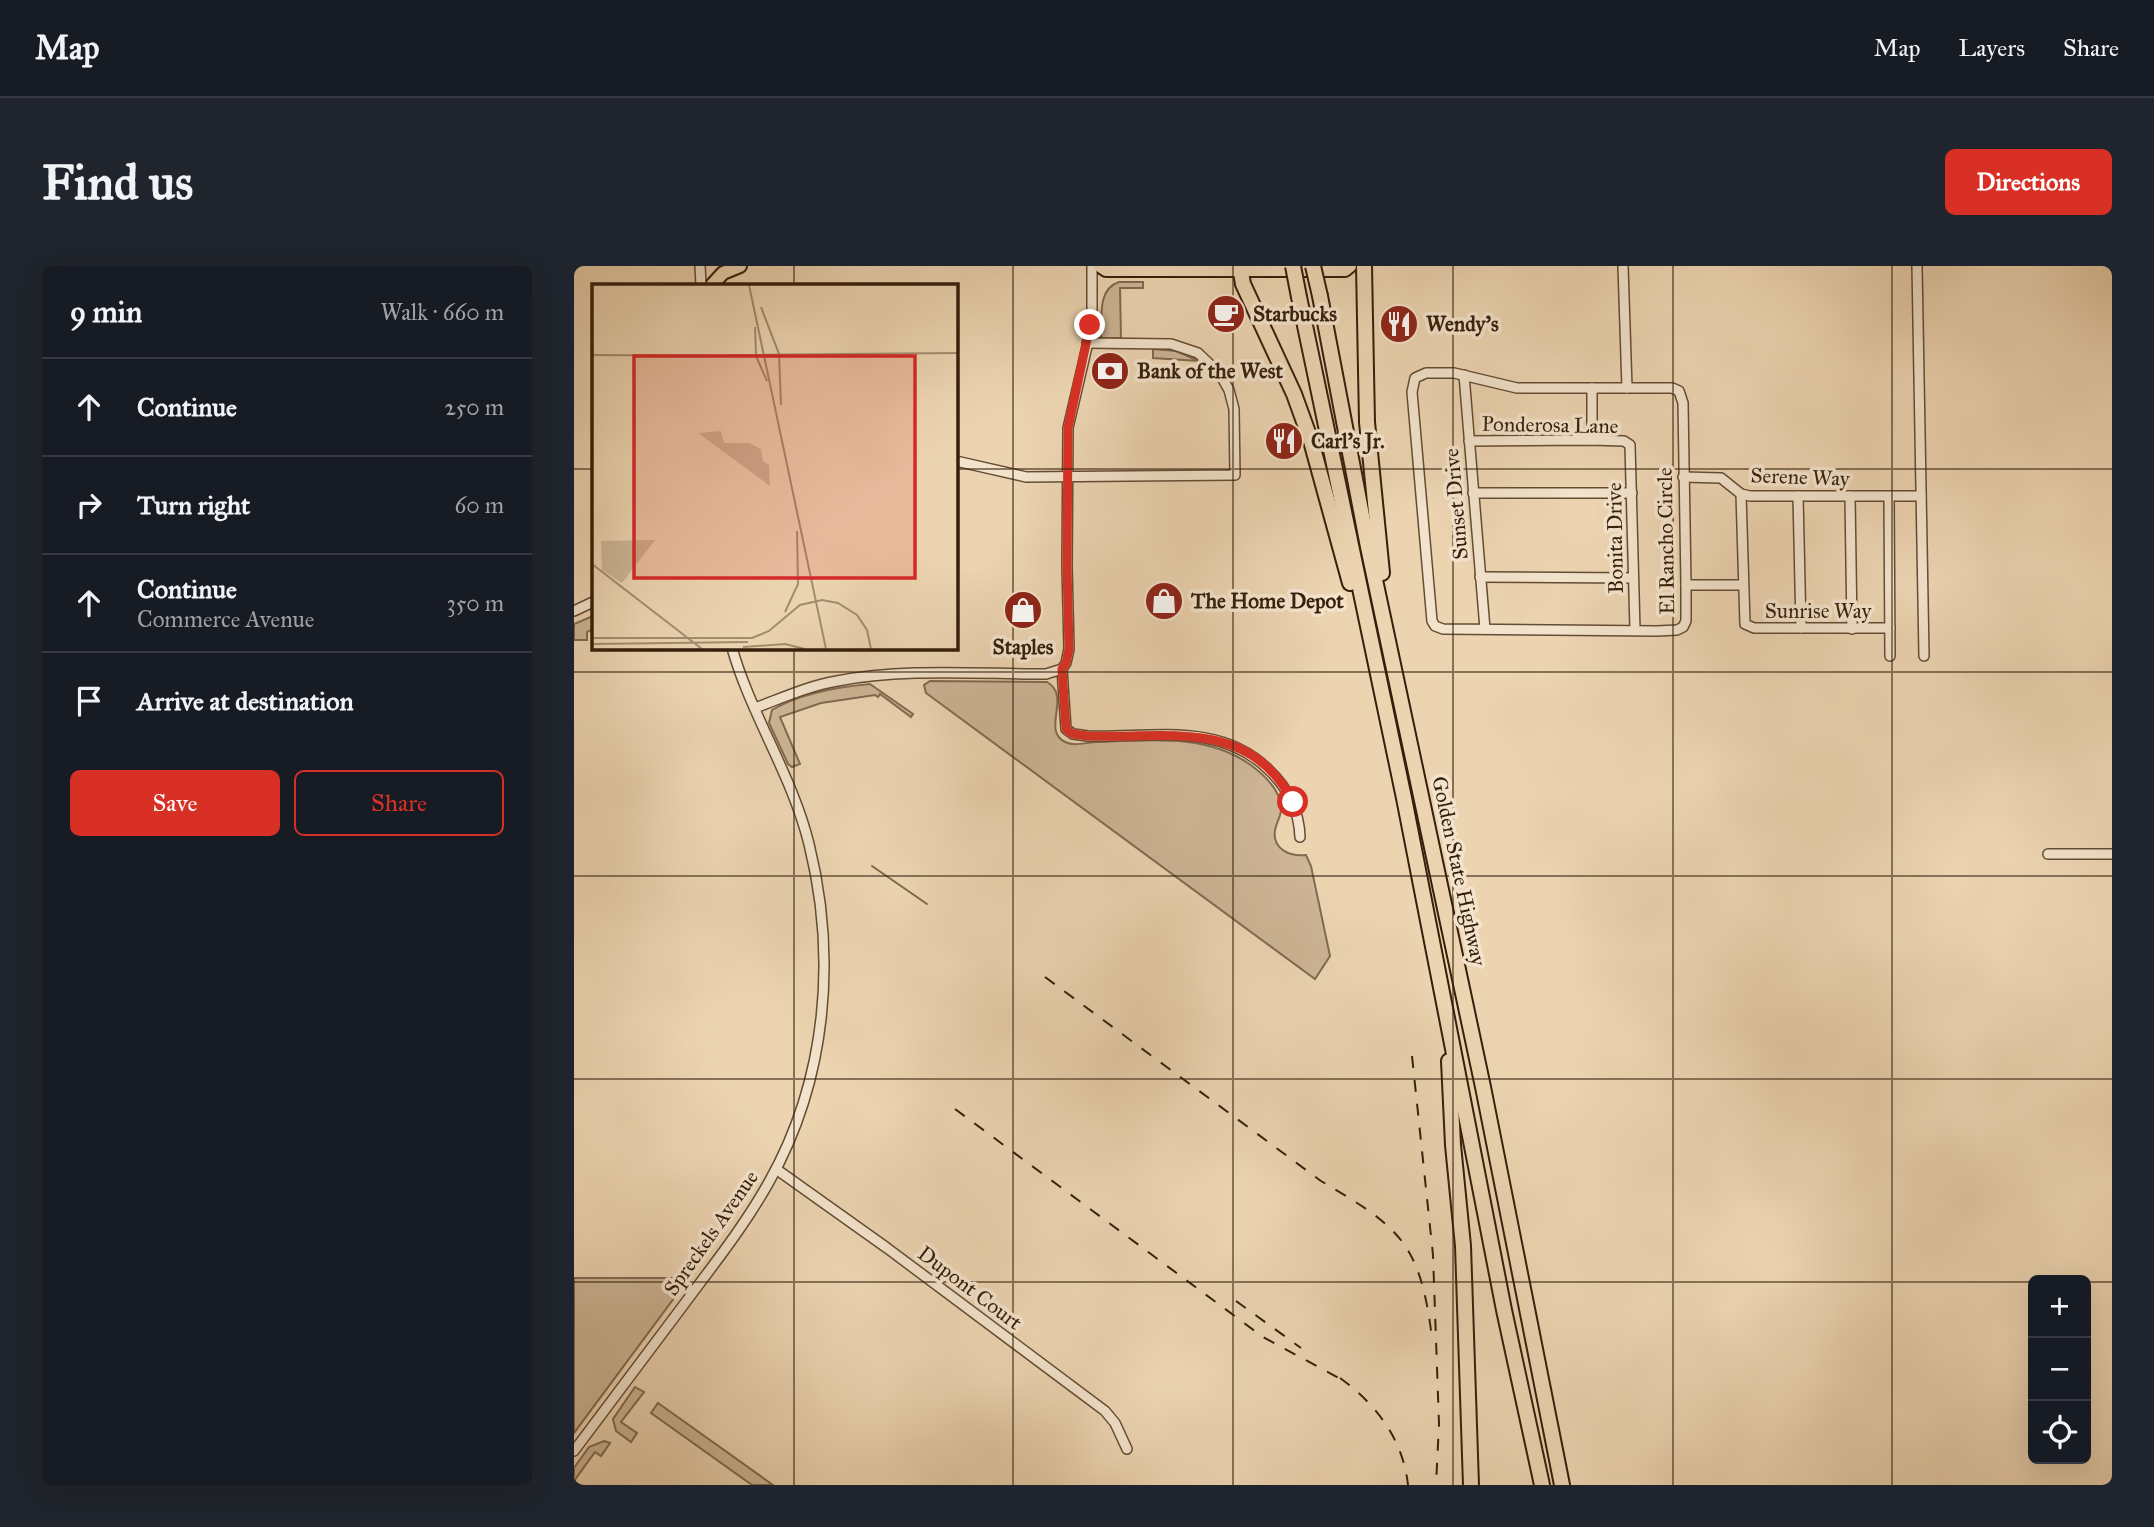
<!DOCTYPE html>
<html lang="en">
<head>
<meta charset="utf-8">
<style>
	:root { --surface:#171b24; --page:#20242c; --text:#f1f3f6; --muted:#9ea1a6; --line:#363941; --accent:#d93025 }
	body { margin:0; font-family:"IM FELL Great Primer",serif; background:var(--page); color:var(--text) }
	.controls { position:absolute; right:21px; bottom:21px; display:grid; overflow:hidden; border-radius:10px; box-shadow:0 7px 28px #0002 }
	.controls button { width:63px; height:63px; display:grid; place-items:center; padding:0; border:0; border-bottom:2px solid var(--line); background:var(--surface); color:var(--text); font:35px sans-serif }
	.stop { position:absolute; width:21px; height:21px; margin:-16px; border:5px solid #d93025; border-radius:50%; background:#fff }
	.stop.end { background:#d93025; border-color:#fff; box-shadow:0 2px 7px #0008 }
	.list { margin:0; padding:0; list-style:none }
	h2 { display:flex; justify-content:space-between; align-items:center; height:91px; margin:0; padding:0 28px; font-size:30px }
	h2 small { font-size:23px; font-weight:400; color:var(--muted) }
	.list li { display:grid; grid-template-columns:46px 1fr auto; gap:21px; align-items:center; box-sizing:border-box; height:98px; padding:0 28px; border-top:2px solid var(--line) }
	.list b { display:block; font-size:26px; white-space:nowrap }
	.list p { margin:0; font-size:23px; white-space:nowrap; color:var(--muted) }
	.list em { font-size:23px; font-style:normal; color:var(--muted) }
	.actions { display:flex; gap:14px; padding:21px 28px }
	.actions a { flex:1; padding:16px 0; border:2px solid var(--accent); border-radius:10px; text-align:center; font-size:24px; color:var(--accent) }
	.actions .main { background:var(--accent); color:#fff }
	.icon { flex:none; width:38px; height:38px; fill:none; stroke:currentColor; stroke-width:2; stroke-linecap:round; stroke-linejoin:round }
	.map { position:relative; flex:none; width:1538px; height:1219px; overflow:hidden; border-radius:10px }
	header { display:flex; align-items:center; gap:42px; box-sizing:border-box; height:98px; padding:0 35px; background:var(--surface); border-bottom:2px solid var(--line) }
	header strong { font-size:33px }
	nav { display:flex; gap:38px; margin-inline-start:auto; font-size:24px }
	.intro { display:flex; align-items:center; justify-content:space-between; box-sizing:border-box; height:168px; padding:0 42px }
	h1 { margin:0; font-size:49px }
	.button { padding:18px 32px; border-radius:10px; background:var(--accent); color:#fff; font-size:24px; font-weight:700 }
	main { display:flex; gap:42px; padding:0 42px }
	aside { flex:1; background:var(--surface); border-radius:10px; box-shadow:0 7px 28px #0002 }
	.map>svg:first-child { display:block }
</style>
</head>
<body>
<header>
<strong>Map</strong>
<nav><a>Map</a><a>Layers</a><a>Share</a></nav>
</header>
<div class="intro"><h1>Find us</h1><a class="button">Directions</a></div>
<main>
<aside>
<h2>9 min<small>Walk · 660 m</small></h2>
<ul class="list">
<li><svg class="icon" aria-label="ahead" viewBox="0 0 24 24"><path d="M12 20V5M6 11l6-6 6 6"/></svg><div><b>Continue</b></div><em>250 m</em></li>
<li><svg class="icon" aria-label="right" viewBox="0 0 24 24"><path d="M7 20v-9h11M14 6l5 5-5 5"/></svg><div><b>Turn right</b></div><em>60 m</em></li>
<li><svg class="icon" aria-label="ahead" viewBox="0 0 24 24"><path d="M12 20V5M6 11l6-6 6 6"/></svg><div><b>Continue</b><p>Commerce Avenue</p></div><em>350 m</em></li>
<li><svg class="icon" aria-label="arrive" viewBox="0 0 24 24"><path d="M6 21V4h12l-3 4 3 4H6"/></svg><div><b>Arrive at destination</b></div></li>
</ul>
<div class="actions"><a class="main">Save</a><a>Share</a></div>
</aside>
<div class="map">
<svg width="1538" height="1219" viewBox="0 0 1538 1219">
	<rect width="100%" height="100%" fill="#ecd4b1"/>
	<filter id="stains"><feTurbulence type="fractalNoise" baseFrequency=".00286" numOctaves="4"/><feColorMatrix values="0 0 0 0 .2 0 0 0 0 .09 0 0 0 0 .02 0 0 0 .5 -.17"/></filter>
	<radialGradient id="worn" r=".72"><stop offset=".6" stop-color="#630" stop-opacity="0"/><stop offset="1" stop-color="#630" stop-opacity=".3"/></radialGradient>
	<g fill="#cdb595" stroke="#816a50" stroke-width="2">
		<path d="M545,16H569V22H546L547,72H527C528,52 523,23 545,16Z"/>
		<path d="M579,83L602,85L625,95L579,92Z"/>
		<path d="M19,350V363L13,366V374H0V358Z"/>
		<path d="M356,415L473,416C498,430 467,464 491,476C501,481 512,476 523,476C575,474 634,467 678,500C690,509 704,523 707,538C709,548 703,554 701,564C698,583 716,591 732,589L737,600L756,690L741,713L352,427L350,419Z"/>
		<path d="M296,418L339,448L337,451L306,428L304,431L301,429L247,437L206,451L226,498L218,501L214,498L195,457L198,444C227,427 262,421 296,418Z"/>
		<path d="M0,1012H115L0,1167Z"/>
		<path d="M61,1121L70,1126L47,1156L63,1167L57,1176L42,1165L39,1153Z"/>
		<path d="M84,1137L199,1219H178L77,1147Z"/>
		<path d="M30,1175L36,1177L27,1190L21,1186L0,1215V1202L15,1181Z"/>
	</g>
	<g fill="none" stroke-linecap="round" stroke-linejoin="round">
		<path stroke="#7e664d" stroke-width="2" d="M298,600L353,638"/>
		<defs>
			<g id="minor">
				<path d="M126,0L127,19"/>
				<path d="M1049,0L1053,122"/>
				<path d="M1343,0L1350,390"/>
				<path d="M852,107H880L943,122H1098L1105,125L1109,137L1112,319V355L1109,361L1103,364L1083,365L869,363L861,360L858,355L838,126L841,112Z"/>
				<path d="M890,109L911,363"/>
				<path d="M1018,174V122"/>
				<path d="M895,175L1018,174L1050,175L1056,179L1061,364"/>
				<path d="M382,195L452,211L661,209L660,143L655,124L646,108L624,87L597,78L513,77"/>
				<path d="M1109,211L1147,212L1167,228L1176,230H1347"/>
				<path d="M899,227H1058"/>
				<path d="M1167,228L1171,358L1180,362H1316"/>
				<path d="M1224,230L1227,362"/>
				<path d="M1276,230L1278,363"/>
				<path d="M1315,231L1316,390"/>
				<path d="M906,311L1059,312"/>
				<path d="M1112,319H1169"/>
				<path d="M0,345L19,336"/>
				<path d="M488,403L492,397L495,383L493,300L494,162L515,72L518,51V0"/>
				<path d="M488,403L492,463L499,468L514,470C577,472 646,455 695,504C714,522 725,545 726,571"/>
				<path d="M181,442C208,432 234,420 263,415C328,402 405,408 472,408L488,403"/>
				<path d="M1474,588H1538"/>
				<path d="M202,903L313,982L531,1145L541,1157L553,1183"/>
				<path d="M0,1185C37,1136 74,1087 111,1037C140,998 171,959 195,916C253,813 263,691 235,578C218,509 177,449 158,382"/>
			</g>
			<g id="major">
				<path d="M526,0L532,4H771L776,0"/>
				<path d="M138,19L149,7L166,0"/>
			</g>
			<g id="highway">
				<path d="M666,0L669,18L720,128L737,175L776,317"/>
				<path d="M790,0L793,156L808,307"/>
				<path d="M746,30L794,281L909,821L988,1219"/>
				<path d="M725,31L830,532L930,1044L968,1219"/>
				<path d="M875,795L879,879L889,980L897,1219"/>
			</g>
		</defs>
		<use href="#minor" stroke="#634c34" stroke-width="12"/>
		<use href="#major" stroke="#351f0b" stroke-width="16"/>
		<use href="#highway" stroke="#351f0b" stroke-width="18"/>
		<use href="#minor" stroke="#f3e3cc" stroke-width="9"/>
		<use href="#major" stroke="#ecd4b1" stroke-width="12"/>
		<use href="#highway" stroke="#ecd4b1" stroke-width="14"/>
		<g stroke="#351f0b" stroke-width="2" stroke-dasharray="12 12" stroke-linecap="butt">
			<path d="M471,711L747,915C827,962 846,977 858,1072"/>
			<path d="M838,790L859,989L865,1158L862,1219"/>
			<path d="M381,843L689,1071L774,1117"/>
			<path d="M662,1035L727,1082"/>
			<path d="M766,1112C802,1138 829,1173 834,1219"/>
		</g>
		<defs>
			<g id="highway-bridge">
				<path d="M719,0L725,31"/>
				<path d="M739,0L746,30"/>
			</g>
		</defs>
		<use href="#highway-bridge" stroke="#351f0b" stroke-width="18" stroke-linecap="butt"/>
		<use href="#highway-bridge" stroke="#ecd4b1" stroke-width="14"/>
	</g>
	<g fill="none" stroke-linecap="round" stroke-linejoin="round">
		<path stroke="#d93025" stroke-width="9" d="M516,59L494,162L493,300L495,383L492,397L488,403L492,463L499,468L514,470C592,473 676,451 719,536"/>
	</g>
	<path fill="none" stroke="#351f0b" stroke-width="2" stroke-opacity="0.55" d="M220,0V19M439,0V1219M659,0V1219M879,0V1219M1099,0V1219M1318,0V1219M0,203H19M382,203H1538M220,382V1219M0,406H1538M0,610H1538M0,813H1538M0,1016H1459M1512,1016H1538"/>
	<defs>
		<symbol id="cafe-disc" viewBox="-11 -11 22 22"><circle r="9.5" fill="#8f2418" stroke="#f3e3cc"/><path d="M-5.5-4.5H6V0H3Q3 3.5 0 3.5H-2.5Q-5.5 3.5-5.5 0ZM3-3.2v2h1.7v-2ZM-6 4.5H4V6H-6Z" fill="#fff"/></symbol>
		<symbol id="restaurant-disc" viewBox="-11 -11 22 22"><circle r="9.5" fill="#8f2418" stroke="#f3e3cc"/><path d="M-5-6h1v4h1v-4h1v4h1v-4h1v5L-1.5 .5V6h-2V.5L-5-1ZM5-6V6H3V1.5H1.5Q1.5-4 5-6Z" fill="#fff"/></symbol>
		<symbol id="bank-disc" viewBox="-11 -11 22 22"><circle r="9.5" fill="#8f2418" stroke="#f3e3cc"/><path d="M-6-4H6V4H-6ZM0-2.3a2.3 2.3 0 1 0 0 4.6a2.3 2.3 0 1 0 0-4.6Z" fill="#fff"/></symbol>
		<symbol id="shop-disc" viewBox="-11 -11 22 22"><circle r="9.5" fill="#8f2418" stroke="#f3e3cc"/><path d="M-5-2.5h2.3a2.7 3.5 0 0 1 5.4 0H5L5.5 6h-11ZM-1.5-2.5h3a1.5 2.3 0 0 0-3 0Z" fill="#fff"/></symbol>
	</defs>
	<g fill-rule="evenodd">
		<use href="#cafe-disc" x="630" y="26" width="44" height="44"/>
		<use href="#restaurant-disc" x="803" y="36" width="44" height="44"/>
		<use href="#bank-disc" x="514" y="83" width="44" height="44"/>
		<use href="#restaurant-disc" x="688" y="153" width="44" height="44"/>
		<use href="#shop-disc" x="568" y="313" width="44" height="44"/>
		<use href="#shop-disc" x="427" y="322" width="44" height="44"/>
	</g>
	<g text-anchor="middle" stroke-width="7" stroke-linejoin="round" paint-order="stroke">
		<g font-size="21" font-weight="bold" fill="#351f0b" stroke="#f3e3cc" text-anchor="start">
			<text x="679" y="55">Starbucks</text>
			<text x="852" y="65">Wendy's</text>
			<text x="563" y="112">Bank of the West</text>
			<text x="737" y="182">Carl's Jr.</text>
			<text x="617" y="342">The Home Depot</text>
			<text x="449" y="388" text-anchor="middle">Staples</text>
		</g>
		<g font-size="21" fill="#351f0b" stroke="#f3e3cc">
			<text transform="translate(976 159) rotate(1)" y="7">Ponderosa Lane</text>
			<text transform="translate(1226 211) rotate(2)" y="7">Serene Way</text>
			<text transform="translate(882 238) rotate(-95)" y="7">Sunset Drive</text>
			<text transform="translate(1041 272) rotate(-91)" y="7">Bonita Drive</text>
			<text transform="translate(1092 275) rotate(-91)" y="7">El Rancho Circle</text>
			<text x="1244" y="352">Sunrise Way</text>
			<text transform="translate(885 605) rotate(78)" y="7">Golden State Highway</text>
			<text transform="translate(137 967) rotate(-55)" y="7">Spreckels Avenue</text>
			<text transform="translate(396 1022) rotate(37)" y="7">Dupont Court</text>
		</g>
	</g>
	<g transform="translate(18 18)">
		<rect width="366" height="366" fill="#ecd4b1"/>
		<path d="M129,147L132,159H157L169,165L171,177L177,181L178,202L106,149ZM63,256L30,299L10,286L9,257Z" fill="#cdb595"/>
		<path fill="none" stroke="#a38c6f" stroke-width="2" d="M157,1L234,365M169,23L187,70L189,121M163,43L164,72L175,97M0,71L141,72M137,71L366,69M0,280L110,365M193,328L206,300L205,247M0,354H160L177,347L208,321L230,316L246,319L265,331L275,346L279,365M0,360L156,358M151,363L193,360L213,365"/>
		<path fill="#d62828" fill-opacity="0.15" stroke="#d62828" stroke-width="3.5" d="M42,72H323V294H42Z"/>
		<rect width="366" height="366" fill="none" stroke="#351f0b" stroke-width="3.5"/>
	</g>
	<rect width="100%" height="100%" filter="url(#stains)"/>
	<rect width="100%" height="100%" fill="url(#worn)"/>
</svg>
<div class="controls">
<button>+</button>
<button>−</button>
<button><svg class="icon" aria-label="locate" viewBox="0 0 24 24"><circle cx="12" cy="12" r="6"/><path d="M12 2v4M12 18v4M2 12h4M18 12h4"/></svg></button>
</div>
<div class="stop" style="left:719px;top:536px"></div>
<div class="stop end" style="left:516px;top:59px"></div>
</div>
</main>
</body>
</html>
